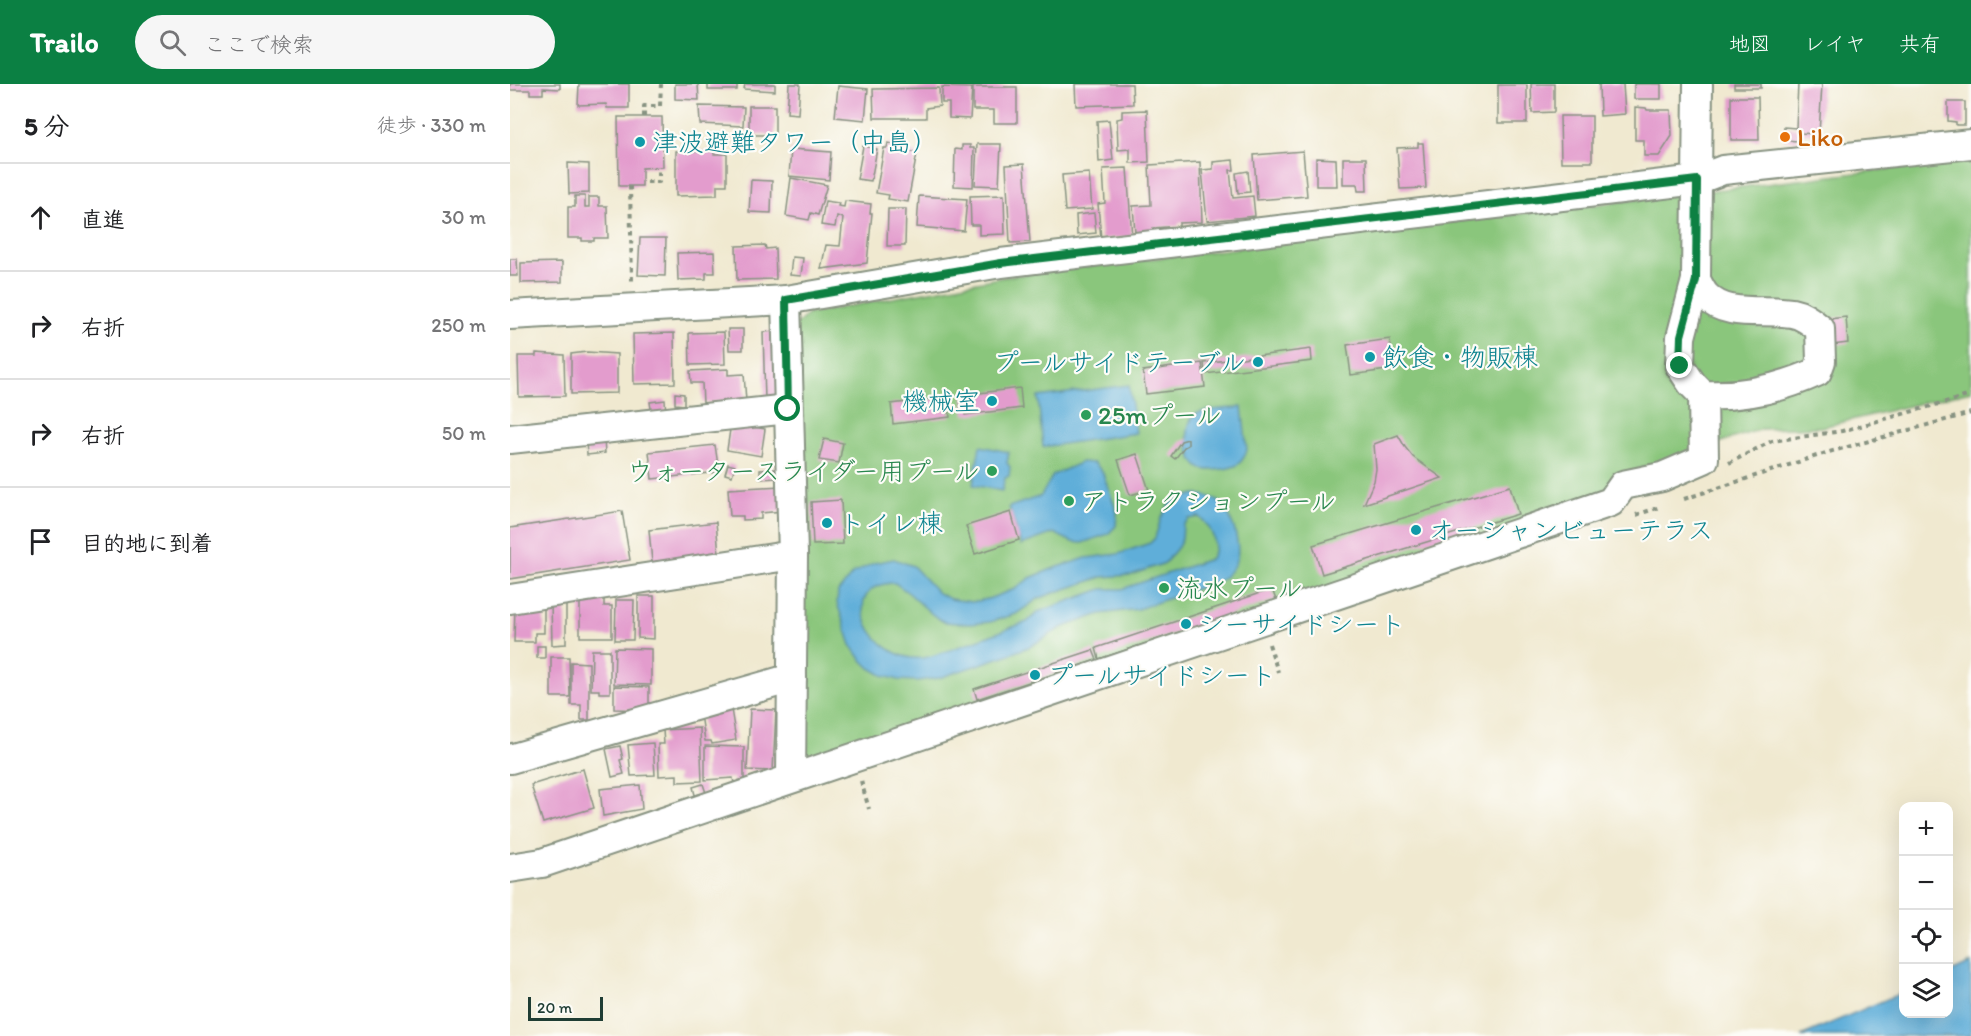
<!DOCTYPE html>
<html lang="ja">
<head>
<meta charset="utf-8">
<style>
	:root { --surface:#fff; --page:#f6f6f6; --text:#202124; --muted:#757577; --line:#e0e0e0; --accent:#0b8043 }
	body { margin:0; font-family:Itim,"Klee One",sans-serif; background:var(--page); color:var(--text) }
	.controls { position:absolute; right:18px; bottom:18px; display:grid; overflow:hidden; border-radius:12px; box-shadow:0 6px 24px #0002 }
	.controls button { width:54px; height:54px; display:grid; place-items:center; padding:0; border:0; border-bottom:2px solid var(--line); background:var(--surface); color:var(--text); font:30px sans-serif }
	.scale { position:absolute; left:18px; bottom:15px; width:75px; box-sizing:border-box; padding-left:6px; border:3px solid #1f3d34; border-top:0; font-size:16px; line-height:21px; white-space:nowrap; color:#1f3d34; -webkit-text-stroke:4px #fdfcf7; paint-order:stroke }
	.stop { position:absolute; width:18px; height:18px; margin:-14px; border:4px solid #0b8043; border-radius:50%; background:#fff }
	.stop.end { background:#0b8043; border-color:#fff; box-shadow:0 2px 6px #0008 }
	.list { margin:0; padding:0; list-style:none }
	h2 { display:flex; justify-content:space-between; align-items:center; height:78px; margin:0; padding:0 24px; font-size:26px }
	h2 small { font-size:20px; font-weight:400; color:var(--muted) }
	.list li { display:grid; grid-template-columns:39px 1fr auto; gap:18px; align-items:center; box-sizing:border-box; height:108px; padding:0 24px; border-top:2px solid var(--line) }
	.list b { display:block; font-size:22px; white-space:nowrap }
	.list em { font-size:20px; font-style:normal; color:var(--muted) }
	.icon { flex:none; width:33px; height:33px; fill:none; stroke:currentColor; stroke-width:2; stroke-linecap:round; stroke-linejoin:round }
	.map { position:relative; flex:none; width:1461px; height:952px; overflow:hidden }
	header { display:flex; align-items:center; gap:36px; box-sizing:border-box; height:84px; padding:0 30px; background:var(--accent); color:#fff }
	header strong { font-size:28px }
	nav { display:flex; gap:33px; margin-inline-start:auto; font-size:21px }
	.search { width:420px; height:54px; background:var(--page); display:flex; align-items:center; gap:15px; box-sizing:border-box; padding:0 21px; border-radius:33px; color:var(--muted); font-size:22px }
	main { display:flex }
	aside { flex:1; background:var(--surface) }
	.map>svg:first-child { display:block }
</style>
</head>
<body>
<header>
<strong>Trailo</strong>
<div class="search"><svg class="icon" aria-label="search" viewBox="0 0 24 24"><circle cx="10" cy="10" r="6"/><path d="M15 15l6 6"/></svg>ここで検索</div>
<nav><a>地図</a><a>レイヤ</a><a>共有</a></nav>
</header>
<main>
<aside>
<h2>5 分<small>徒歩 · 330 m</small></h2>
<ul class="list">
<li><svg class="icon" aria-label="ahead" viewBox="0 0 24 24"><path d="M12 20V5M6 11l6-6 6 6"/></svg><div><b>直進</b></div><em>30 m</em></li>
<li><svg class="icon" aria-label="right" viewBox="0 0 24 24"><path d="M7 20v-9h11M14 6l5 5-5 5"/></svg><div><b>右折</b></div><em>250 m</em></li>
<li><svg class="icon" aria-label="right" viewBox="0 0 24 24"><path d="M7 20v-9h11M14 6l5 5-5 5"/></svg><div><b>右折</b></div><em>50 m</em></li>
<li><svg class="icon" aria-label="arrive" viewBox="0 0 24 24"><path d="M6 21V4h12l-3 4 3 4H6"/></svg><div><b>目的地に到着</b></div></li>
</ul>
</aside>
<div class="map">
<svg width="1461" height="952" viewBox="0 0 1461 952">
	<rect width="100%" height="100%" fill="#fdfcf7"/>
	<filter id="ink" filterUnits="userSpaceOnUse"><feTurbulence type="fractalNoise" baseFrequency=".0167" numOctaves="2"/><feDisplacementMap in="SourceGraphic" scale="12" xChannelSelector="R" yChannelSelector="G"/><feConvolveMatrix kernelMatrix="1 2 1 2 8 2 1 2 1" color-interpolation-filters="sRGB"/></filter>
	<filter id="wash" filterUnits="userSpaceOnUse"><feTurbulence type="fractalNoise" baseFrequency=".008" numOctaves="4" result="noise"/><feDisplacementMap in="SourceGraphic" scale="24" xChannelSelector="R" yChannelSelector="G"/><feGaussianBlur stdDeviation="1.35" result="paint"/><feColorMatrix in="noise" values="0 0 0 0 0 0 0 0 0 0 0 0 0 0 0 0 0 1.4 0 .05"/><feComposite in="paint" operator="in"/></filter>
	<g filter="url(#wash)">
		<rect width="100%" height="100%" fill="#f0e9d0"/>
		<path fill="#8ac67c" stroke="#548258" stroke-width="1.5" d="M1461,75V307L1312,343L1251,345L1108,392L1094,413L307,677L292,667L285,242L298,230L499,192Z"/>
		<g fill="#5faed9" stroke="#3f7686" stroke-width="1.5" fill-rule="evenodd">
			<path d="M619,301L626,349L533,363L528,313Z"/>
			<path d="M732,323L737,366C735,372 733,377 727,381C720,385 698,388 690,384C677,377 672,339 686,330C694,325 721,325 732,323Z"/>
			<path d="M470,362L499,368L497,379L500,383L499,392L495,394L492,407L463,401Z"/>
			<path d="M572,378L584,379L592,387L607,428L606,442L598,450L572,459L562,458L544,449L511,461L499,423L531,412L543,391Z"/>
			<path d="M685,410C709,412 717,422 724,444C731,468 730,482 709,497L628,525L590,530L551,544L521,562L497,571L429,594L407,597L389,596L374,592L360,584L351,575L341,561L327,519L328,508L343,489L364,479L384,475L403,482L428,509L440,515L462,518L478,515L505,505L520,494L542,485L576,474L608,470L640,459L645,454L651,434L659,421L668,415ZM689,433C701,442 711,462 700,475L612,505H592L528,528L517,538C494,546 471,555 448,563C437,567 425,572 413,574C362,579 323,500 385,499L400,510L423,531L434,538L460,540L480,538L506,530L528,515L543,509L592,493L621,491L655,479L668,463L672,455L673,441L679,435Z"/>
			<path d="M1461,879V952H1291L1393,908L1394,930H1438L1439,889Z"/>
		</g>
		<g id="blocks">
			<g fill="#e39ccd">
				<path d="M0,0H50V5L33,4V10H20V6H0Z"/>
				<path d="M69,0H119V24H97L96,20L68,21Z"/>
				<path d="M165,0H188L189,16L165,15Z"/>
				<rect x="198" y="0" width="29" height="6"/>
				<path d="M235,0H265V7L234,5Z"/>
				<path d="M279,0H290L288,30L277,29Z"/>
				<path d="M565,0H622L623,20L566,22Z"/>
				<path d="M1021,0H1044V28L1022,29Z"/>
				<path d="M1089,0H1113L1115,30L1090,32Z"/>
				<rect x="1124" y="0" width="27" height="15"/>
				<rect x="1224" y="0" width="27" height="4"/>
				<path d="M1288,0H1312L1309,50L1288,49V57L1274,56V43L1286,44Z"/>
				<rect x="988" y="1" width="29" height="38"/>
				<path d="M328,2L358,5L355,36L325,33Z"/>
				<path d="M432,3L462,4L460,35L439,34V19H432Z"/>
				<path d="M463,3H507V39H484V26H463Z"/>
				<path d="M429,4L430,22L416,24V34H364L363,5Z"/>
				<path d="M1221,13H1248L1249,56H1221Z"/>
				<path d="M1438,18H1455V41H1446V38L1438,37Z"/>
				<path d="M189,22L234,23L233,42L190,40Z"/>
				<rect x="239" y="22" width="26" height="29"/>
				<path d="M1125,23L1136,24L1137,26H1161L1162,52L1149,72H1134V56H1125Z"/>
				<path d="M637,26L639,78L620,79V65L608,66L607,35L612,34V27Z"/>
				<path d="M1050,32H1082V78H1051Z"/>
				<path d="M108,33H152L153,83L132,84V102H109Z"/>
				<path d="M599,36L603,76L589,78L587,37Z"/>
				<path d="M378,59L388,61L387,65L407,69L398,118L378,115L379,111L366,109L374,64H377Z"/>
				<path d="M908,59H913L916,104L890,105L887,64L908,63Z"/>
				<path d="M467,60H491L489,102L465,101Z"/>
				<path d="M452,61H460V64H464L463,103L444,102L445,65L452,66Z"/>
				<path d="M353,62L367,65L361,97L347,95Z"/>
				<path d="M281,65L321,68L319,96L279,92Z"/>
				<path d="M166,67H204V70H217V101H207V111L166,112Z"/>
				<path d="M793,67L797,112L747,116L744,71Z"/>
				<path d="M806,74L826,75L827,102H806Z"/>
				<path d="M833,74H856L857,107H848L847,100H833Z"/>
				<path d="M723,76L724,86H720L723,114L743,112L745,132L697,137L692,86L703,85V78Z"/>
				<path d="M690,78L692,138L669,139V142L643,144L644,149H625L623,122L641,121L639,81Z"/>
				<path d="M58,79L79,80V109L59,110Z"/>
				<path d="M514,80L520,158L500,159L496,81Z"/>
				<path d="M617,84L622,153L591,155L588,120L595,119L593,85Z"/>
				<path d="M738,87L740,108L728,109L726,89Z"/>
				<path d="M579,89L582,125L555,127L552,91Z"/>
				<path d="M281,94L317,101L308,131L301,129L299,136L276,132Z"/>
				<path d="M241,96L262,97L261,129L239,128Z"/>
				<path d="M494,111L495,150L469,151V141H461L460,112Z"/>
				<path d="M65,112H75V123H79V113H89V122H97L98,154H84V157H72V154H58V123H65Z"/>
				<path d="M409,112L457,115L454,147L407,143Z"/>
				<path d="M315,117L329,119L328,122L334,123L335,117L361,120L360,129H362L357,179L311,185L316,161L330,162L333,134L327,132L325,143L311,141Z"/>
				<path d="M378,125H396L395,162H377Z"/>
				<path d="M584,129L586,149L567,151L566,131Z"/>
				<path d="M130,154H156L155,192L128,191Z"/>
				<path d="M255,161L256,165L265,164L266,195L227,196L226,162Z"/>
				<path d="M204,168L205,189H196V195L168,196L167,169Z"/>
				<path d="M282,173L293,174L291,192L280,191Z"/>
				<path d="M0,175H7L8,192H0Z"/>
				<path d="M52,178V198L11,199V179Z"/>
				<path d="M1336,233L1338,259L1322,261L1319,235Z"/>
				<path d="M218,245H233V266H219Z"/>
				<path d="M267,247L269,315L255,316L253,248Z"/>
				<path d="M214,248L215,280L180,281L179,249Z"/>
				<path d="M164,249L165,299L124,300L123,250Z"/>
				<path d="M880,255L884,285L841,291L837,261Z"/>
				<path d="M801,265L802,277L695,290L694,279Z"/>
				<path d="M77,268L107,270V309L61,310V270Z"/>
				<path d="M26,269L54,271L55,312L9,313L8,272H26Z"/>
				<path d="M692,279L695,303L636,310L633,287Z"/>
				<path d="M218,285V291L234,290L236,317L193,319L192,299H181L180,287Z"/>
				<path d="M510,304L512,324L455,331L453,311Z"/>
				<path d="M165,309L174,310V321L165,320Z"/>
				<path d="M438,313L440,333L383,340L381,320Z"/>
				<path d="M155,316L156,329L142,331L140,318Z"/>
				<path d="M221,339L255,345L251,372L217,366Z"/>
				<path d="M888,351L895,363L903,373L932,394L854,420L864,397L866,385L864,360Z"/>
				<path d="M94,355L95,369L77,371L76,357Z"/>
				<path d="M314,355L333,359L329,379L309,376Z"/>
				<path d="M678,355V361L674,363L665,375L661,372L671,357Z"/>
				<path d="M205,361L209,388L142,395L139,368Z"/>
				<path d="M627,370L639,406L620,411L608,376Z"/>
				<path d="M218,380L225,382L222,392L215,390Z"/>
				<path d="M267,385L268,394L250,395V386Z"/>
				<path d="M271,402L273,427L251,429V435L233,436V432H220L218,405Z"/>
				<path d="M1000,402L1008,430L812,490L803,461Z"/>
				<path d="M331,416L333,460L303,461L301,418Z"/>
				<path d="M112,427L120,476L0,495V444Z"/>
				<path d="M501,428L509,456L465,470L456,442Z"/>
				<path d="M206,438L209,470L142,478L139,446Z"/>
				<path d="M762,505L766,516L589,575L586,564Z"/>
				<path d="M128,512H144V555L128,554Z"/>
				<path d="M70,514H94V522H102V553H70Z"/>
				<path d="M106,516H124L123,556H105Z"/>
				<path d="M41,518H56V560L42,561Z"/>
				<path d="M5,520H34V549H25V558H4Z"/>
				<rect x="27" y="562" width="8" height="12"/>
				<path d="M105,564L141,565V601L104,600Z"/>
				<path d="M82,566H100V609H89V606H81Z"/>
				<path d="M583,566L587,576L467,615L464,605Z"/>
				<path d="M41,573H59L60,613H41Z"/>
				<path d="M61,578L79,579V636H71V621H61Z"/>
				<path d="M104,602L139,603V626L104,625Z"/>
				<path d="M221,625L226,656L202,660L201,657H195L191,630Z"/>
				<path d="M240,625L266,626L263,687L237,686Z"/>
				<path d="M190,644L192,697L167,698V691L149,692L148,660H154L153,646Z"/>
				<path d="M143,659L145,691L121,692L118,661Z"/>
				<path d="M110,662L113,675L110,676L114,690L102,693L96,665Z"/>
				<path d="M195,662L234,663V697L224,700L223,694L195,696Z"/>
				<path d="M73,685L84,724L33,739L21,701Z"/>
				<path d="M193,700L196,709L185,711L183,703Z"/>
				<path d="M130,701L132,725L93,732L90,705Z"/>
			</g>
		</g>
	</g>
	<g filter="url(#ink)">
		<use href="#blocks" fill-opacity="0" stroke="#889382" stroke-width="1.5"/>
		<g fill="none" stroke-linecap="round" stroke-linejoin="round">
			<defs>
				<g id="minor">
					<path d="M1186,196L1171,253L1170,282L1182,300L1193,311C1232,313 1272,304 1307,288L1311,277L1310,245C1302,238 1293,231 1282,229C1255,224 1216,234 1196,212C1192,208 1189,201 1186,196L1188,0"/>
					<path d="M276,216L283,471L281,694"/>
					<path d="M0,231L276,216L491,179L1187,96L1213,86L1461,60"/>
					<path d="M0,355L278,325"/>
					<path d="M0,515L283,471"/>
					<path d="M0,675L282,594"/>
					<path d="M0,784L32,779L1101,418L1113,401L1152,393L1194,375L1193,311"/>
				</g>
			</defs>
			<use href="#minor" stroke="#889382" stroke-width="32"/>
			<g stroke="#889382" stroke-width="4" stroke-dasharray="4.5 4.5" stroke-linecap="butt">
				<path d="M134,33V22H150L151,0"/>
				<path d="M137,98H149V83"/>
				<path d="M120,102L122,197"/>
				<path d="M1219,379L1262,357L1332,347L1461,311"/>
				<path d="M1174,415L1319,368L1461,329"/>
				<path d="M1126,431L1150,423"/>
				<path d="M759,560L768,588"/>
				<path d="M351,697L359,725"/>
			</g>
			<use href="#minor" stroke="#fff" stroke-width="28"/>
		</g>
	</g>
	<g fill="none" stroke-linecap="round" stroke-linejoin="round" filter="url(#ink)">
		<path stroke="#0b8043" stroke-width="8" d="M278,325L276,216L491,179L1187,96L1186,196L1171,252L1170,282"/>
	</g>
	<circle fill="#e8710a" stroke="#fdfcf7" stroke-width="2" cx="1275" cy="53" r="6"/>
	<g fill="#0f9aa8" stroke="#fdfcf7" stroke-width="2">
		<circle cx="130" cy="58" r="6"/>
		<circle cx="860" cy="273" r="6"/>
		<circle cx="748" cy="278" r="6"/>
		<circle cx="482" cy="317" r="6"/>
		<circle cx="317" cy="439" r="6"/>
		<circle cx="906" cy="446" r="6"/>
		<circle cx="676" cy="540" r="6"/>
		<circle cx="525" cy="591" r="6"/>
	</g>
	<g fill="#2e9e5b" stroke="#fdfcf7" stroke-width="2">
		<circle cx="576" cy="331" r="6"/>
		<circle cx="482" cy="387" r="6"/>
		<circle cx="559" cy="417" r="6"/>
		<circle cx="654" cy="504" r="6"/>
	</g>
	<g text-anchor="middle" stroke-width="4.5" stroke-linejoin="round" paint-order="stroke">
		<g font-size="26" fill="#c56008" stroke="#fdfcf7" text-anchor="start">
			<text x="1287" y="62">Liko</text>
		</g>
		<g font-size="26" fill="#0d838f" stroke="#fdfcf7" text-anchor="start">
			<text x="142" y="67">津波避難タワー（中島）</text>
			<text x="872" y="282">飲食・物販棟</text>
			<text x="736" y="287" text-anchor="end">プールサイドテーブル</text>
			<text x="470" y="326" text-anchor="end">機械室</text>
			<text x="329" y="448">トイレ棟</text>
			<text x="918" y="455">オーシャンビューテラス</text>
			<text x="688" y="549">シーサイドシート</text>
			<text x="537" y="600">プールサイドシート</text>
		</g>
		<g font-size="26" fill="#27864d" stroke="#fdfcf7" text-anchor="start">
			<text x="588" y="340">25mプール</text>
			<text x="470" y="396" text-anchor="end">ウォータースライダー用プール</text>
			<text x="571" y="426">アトラクションプール</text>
			<text x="666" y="513">流水プール</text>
		</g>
	</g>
</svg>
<div class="controls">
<button>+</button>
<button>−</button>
<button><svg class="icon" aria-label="locate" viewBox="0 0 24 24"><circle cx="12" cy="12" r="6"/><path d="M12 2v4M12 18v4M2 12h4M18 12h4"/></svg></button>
<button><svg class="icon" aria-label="layers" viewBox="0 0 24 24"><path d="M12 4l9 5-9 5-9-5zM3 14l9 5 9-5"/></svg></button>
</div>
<div class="scale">20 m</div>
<div class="stop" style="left:278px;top:325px"></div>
<div class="stop end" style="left:1170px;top:282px"></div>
</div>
</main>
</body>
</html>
